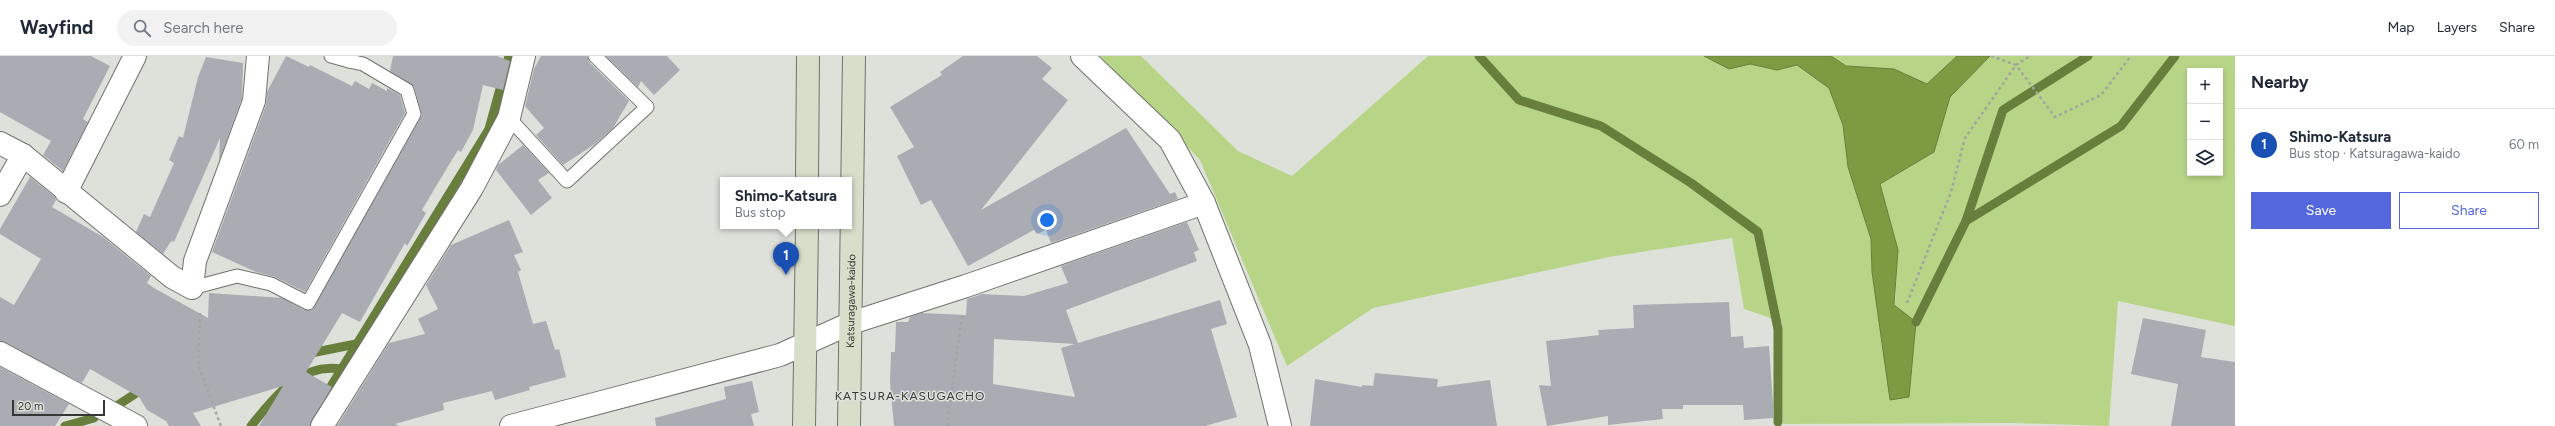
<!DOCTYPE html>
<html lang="en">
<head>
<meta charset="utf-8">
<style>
	:root { --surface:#fff; --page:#f2f2f3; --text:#1f2937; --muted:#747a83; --line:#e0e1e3; --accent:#5567dd }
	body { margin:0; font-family:Figtree,sans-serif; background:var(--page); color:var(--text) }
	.controls { position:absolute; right:12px; top:12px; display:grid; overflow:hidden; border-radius:0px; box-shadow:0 2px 6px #0003 }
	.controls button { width:36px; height:36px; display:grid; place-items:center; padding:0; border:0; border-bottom:1px solid var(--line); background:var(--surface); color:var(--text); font:20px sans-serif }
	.scale { position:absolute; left:12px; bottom:10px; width:93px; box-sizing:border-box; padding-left:4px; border:2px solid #353734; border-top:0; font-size:11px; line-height:14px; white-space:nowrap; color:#353734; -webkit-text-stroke:3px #dee1da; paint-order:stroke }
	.you { position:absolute; left:1047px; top:164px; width:14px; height:14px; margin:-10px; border:3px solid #fff; border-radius:50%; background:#1a73e8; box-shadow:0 0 0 6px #1a73e833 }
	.badge { display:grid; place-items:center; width:26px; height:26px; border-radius:50%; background:var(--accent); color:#fff; font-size:13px; font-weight:700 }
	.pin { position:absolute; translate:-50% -33px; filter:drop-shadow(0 1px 2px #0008) }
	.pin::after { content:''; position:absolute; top:21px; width:14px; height:12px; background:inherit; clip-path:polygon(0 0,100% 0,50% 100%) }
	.popup { position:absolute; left:720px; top:121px; width:132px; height:52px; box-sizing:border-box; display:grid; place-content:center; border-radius:0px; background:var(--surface); filter:drop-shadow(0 1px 3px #0005); font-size:13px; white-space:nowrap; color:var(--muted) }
	.popup b { font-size:15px; color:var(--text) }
	.popup::after { content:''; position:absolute; left:50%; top:100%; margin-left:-8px; border:8px solid transparent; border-top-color:var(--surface) }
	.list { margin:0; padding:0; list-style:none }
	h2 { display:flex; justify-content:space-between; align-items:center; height:52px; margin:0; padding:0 16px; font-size:17px }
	h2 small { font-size:13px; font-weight:400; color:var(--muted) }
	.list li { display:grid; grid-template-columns:26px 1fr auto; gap:12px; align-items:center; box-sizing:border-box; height:72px; padding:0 16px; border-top:1px solid var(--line) }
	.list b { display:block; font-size:15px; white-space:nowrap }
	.list p { margin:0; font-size:13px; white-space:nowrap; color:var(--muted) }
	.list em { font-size:13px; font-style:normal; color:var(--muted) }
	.actions { display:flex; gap:8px; padding:12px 16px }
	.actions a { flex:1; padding:9px 0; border:1px solid var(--accent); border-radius:0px; text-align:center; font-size:14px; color:var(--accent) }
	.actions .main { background:var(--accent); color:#fff }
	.icon { flex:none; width:22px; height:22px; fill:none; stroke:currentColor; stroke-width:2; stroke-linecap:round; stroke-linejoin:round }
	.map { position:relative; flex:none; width:2235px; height:370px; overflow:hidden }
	header { display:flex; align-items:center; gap:24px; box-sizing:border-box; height:56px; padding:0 20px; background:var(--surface); border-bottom:1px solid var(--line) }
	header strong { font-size:19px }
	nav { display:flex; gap:22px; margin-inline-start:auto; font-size:14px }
	.search { width:280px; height:36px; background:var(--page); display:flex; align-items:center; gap:10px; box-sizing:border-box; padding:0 14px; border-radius:22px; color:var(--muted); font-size:15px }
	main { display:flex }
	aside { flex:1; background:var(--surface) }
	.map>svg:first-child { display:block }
</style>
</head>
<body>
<header>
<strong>Wayfind</strong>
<div class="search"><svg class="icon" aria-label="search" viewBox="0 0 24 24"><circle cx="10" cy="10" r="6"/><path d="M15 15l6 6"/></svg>Search here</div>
<nav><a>Map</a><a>Layers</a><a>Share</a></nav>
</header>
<main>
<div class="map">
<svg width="2235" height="370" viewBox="0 0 2235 370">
	<rect width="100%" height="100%" fill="#dee1da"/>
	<g fill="#b8d587" fill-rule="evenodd">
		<path d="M1100,0H1141L1238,95L1292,120L1428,0H1704L1729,13L1750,8L1777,14L1797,9L1829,32L1843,69L1848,111L1871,183L1872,216L1890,344L1898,194L1880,128L1934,96L1950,41L1990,0H2235V270L2118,245L2109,370L2012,367L1783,368L1782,266L1744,253L1732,182L1609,201L1373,252L1287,310L1200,104ZM2190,15H2220V117H2190Z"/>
		<path d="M1831,0H1957L1928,28L1894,13L1846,10Z"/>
	</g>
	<path fill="#7d9c41" stroke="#677e3d" d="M1704,0H1831L1846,10L1894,13L1927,28L1957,0H1990L1950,41L1934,96L1880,128L1898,194L1894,249L1916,266L1909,341L1890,344L1872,216L1871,183L1848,111L1843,69L1829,32L1797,9L1777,14L1750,8L1729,13Z"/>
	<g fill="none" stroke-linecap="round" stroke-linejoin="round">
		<g stroke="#677e3d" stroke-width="9">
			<path d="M1479,0L1519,44L1601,70L1691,127L1758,176L1778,273V366"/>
			<path d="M1966,165L2003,54L2088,0"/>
			<path d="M1916,266L1966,165L2121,70L2175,0"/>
			<path d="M306,298L356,288"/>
			<path d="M325,340L489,73L509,0"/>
			<path d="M115,351L144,332"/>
			<path d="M65,370L94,362"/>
			<path d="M251,370C274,342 300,306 341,313"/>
		</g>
	</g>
	<g fill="#a9acb3" fill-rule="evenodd">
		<path d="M0,0H91L110,10L83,63L88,66L63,115L43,99L51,85L0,56Z"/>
		<path d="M286,0L309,11L310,9L352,30L355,25L369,33L372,27L387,35V32L400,39L405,57L305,236L275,221L256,216L212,196L266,49L267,36Z"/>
		<path d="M393,0H497L510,5L503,34L483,29L473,74L461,96L458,94L438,127L422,154L426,157L407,190L405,187L360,266L342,257L306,316L332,331L310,370H259L283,330L193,357L201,370H169L166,365L147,354L139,341L90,313L82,327L0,285V241L14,249L41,203L0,178V173L30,121L55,141L56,144L52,151L103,181L151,220L147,227L154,232L208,262L209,237L282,242L304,254H312L422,59L414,31L390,15Z"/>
		<path d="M541,0H587L589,6L629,45L613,72L595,88L563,109L536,79L544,72L525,50L534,13Z"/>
		<path d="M606,0H667L680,14L654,39L641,25L638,31Z"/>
		<path d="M963,0H1037L1052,12L1042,23L1068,44L981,154L1126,72L1170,138L1175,136L1178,143L1051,187L1046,174L1037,178L1034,174L968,210L931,144L921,149L897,100L914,91L890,51L942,19L940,16Z"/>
		<path d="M206,1L243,7L242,42L219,105L220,82L174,186L171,185L163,198L136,176L144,158L150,161L174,107L169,104L179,80L183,82L198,21Z"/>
		<path d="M523,89L549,117L538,124L552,142L531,159L496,114L498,109Z"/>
		<path d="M509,164L523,196L514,199L521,214L518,216L533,268L546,265L555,294L559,293L566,321L529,331L530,334L495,344L492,335L443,347L444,354L395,368L399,370H337L389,287L425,278L418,263L438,253L426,229L451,189Z"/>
		<path d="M1187,166L1199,194L1194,196L1197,205L1066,254L1078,287L1220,244L1227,268L1211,273L1237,361L1205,370H894L890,327L891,296H895L896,266H908L910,261L921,257L966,259L967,243L982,238L1024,240L1068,227L1061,210ZM994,283L1075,288L1061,292L1075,341L993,328Z"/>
		<path d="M1729,246L1731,281L1743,280L1744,292L1769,290L1774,362L1744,364L1743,349H1683V353H1662L1663,363L1608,369V360L1547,370L1539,329L1551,330L1546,285L1599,279L1598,274L1634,272L1633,249Z"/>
		<path d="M2143,262L2206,274L2201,301L2235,306V370H2171L2178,328L2131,318Z"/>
		<path d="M0,311L69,348L55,370H0Z"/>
		<path d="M1375,317L1438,323L1437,331L1490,324L1497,370H1310L1315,323L1362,331V329L1373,330Z"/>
		<path d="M752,325L759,356L751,358L754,370H656L655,362L726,343L724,331Z"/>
	</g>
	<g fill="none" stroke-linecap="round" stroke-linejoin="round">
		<defs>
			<g id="lane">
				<path d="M331,0L349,5L350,0"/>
				<path d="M509,62L567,125L647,51L595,0"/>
				<path d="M192,232L237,220L271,228L308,247L414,58L407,34L363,8L349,5"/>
			</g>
			<g id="street">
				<path d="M1082,0L1170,84L1204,147L1260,289L1280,370"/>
				<path d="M0,87L23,99L172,221L192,232L195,205L254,45L258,0"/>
				<path d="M66,136L135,0"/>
				<path d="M0,139L23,99"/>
				<path d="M0,297L136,370"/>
				<path d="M322,370L472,132L509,62L524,0"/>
				<path d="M511,370L780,299L851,267L966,230L1204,147"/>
			</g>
			<g id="secondary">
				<path d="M807,124L808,0"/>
				<path d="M804,370L807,170"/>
				<path id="s1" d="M849,370L854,0"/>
			</g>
		</defs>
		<use href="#lane" stroke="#70736c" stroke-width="15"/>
		<use href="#street" stroke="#70736c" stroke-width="24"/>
		<use href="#secondary" stroke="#70736c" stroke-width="24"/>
		<g stroke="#a3a5a0" stroke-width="2.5" stroke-dasharray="3 3" stroke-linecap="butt">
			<path d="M1991,0L2016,9L2055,61L2101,39L2131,0"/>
			<path d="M1907,247L1951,136L1965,82L2016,9L2030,0"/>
			<path d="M200,257L198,309L221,370"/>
			<path d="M947,370L962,260"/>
		</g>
		<use href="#lane" stroke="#fff" stroke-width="13"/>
		<use href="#street" stroke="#fff" stroke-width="22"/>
		<use href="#secondary" stroke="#d7dfca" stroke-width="22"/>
	</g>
	<g text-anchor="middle" stroke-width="3" stroke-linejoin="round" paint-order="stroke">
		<g font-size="11" fill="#353734" stroke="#dee1da">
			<text dy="4" stroke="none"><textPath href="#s1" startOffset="125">Katsuragawa-kaido</textPath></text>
		</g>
		<g font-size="12" letter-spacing="1" fill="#353734" stroke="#dee1da">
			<text x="910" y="344">KATSURA-KASUGACHO</text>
		</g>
	</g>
</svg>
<div class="controls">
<button>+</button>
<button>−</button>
<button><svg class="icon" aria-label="layers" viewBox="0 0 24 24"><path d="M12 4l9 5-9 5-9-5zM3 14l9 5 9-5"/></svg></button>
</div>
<div class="scale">20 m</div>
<div class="you"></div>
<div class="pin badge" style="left:786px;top:219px;background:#1a4fb4">1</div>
<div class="popup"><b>Shimo-Katsura</b>Bus stop</div>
</div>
<aside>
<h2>Nearby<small></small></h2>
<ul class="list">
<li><span class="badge" style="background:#1a4fb4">1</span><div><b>Shimo-Katsura</b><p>Bus stop · Katsuragawa-kaido</p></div><em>60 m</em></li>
</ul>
<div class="actions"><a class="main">Save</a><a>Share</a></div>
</aside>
</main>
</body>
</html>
